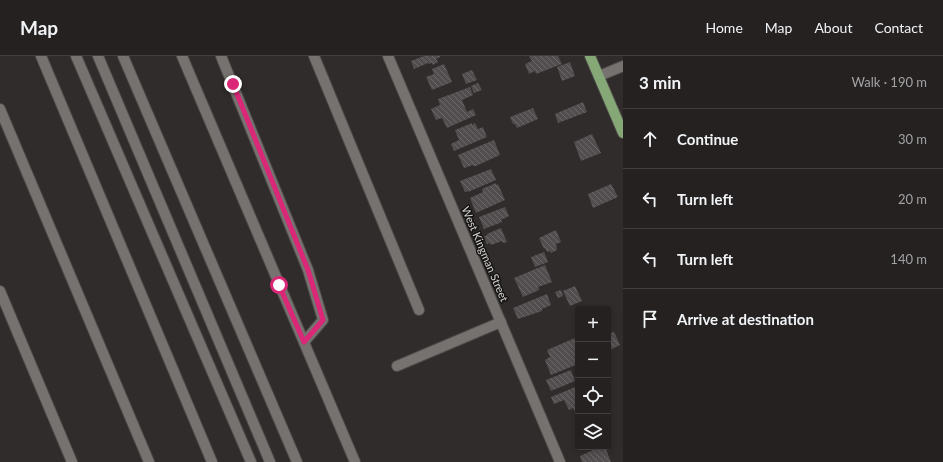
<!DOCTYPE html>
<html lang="en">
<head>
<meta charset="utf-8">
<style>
	:root { --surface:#242120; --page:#302e2d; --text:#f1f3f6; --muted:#a3a3a5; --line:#413e3e }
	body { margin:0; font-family:Lato,sans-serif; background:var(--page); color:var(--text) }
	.controls { position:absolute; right:12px; bottom:12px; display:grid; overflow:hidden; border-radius:4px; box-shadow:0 2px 6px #0003 }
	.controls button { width:36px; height:36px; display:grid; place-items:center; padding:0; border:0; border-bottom:1px solid var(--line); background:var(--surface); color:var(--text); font:20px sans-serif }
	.stop { position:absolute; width:12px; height:12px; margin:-9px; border:3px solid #db2777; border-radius:50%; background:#fff }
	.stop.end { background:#db2777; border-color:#fff; box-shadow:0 1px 4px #0008 }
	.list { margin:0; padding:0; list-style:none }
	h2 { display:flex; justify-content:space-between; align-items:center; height:52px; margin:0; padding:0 16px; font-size:17px }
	h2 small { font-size:13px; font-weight:400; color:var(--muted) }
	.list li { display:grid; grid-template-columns:26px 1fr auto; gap:12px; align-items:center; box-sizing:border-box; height:60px; padding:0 16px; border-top:1px solid var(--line) }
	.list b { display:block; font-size:15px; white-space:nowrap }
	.list em { font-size:13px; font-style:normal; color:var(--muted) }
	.icon { flex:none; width:22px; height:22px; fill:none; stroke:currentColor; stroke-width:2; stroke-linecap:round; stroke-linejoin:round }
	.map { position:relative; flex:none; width:623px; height:406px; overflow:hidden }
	header { display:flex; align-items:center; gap:24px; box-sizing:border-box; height:56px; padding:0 20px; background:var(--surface); border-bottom:1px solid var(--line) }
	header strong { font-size:19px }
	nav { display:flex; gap:22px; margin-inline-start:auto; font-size:14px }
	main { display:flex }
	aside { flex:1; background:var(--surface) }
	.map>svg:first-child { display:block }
</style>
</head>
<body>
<header>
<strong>Map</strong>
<nav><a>Home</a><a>Map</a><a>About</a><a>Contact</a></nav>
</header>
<main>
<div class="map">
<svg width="623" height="406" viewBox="0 0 623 406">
	<defs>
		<pattern id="building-back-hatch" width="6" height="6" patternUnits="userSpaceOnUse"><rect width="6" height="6" fill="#524e50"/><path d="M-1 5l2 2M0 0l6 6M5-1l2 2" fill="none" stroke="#6a6768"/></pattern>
	</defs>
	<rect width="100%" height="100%" fill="#302c2b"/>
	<g fill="url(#building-back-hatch)">
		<path d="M424,0H440V1L436,3L438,6L433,9L432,7L429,8L428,7L414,13L411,5Z"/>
		<path d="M529,0H558L562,8L536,18L535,15L529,18L525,8L532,5Z"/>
		<path d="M570,6L575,20L562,25L557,11Z"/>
		<path d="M444,8L452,26L432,34L426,21L434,18L432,13Z"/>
		<path d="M472,14L477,24L466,28L462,18Z"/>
		<path d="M478,27L482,34L474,37L471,30Z"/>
		<path d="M470,31L473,39L462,44L467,56L473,53L476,59L447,72L442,62L436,64L431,53L440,49L438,43Z"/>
		<path d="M583,46L587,56L558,67L555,58Z"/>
		<path d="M533,52L538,63L517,72L515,68H513L510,61Z"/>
		<path d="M472,67V69L475,67L478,73L483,71L487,81L454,95L451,88L459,84L455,74Z"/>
		<path d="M592,78L601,97L581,105L574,86Z"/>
		<path d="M494,84L500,99L476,110H473V109L464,112L458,99Z"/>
		<path d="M491,113L496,124L468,136V135L465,136L460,125Z"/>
		<path d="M496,127V129L498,128L505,144L476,157L470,142L483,136L482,133Z"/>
		<path d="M611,128L618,141L593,152L588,138Z"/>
		<path d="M505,151L509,160L501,164L502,166L484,173L479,161Z"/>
		<path d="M501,172L507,186L503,187L502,185L491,189L490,187L487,188L484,181L487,179V178Z"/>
		<path d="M556,174L561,186L556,188L557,194L551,197L550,195L547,196L545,192L544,193L539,182Z"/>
		<path d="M544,196L548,206L535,211L531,201Z"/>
		<path d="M545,209L552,226L538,231L539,234L523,241L514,222Z"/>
		<path d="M575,230L582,245L570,250L563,235Z"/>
		<path d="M561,234L563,240L558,242L555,236Z"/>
		<path d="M547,238L551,249L542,253V255L518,263L513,252Z"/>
		<path d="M614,276L620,289L608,295V278Z"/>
		<path d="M575,282L578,289V308L551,319L545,304L550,301L547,294Z"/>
		<path d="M571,314L575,325L551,335L546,324Z"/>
		<path d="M578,330V363L573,352L569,354L564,344L554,348L551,341Z"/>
		<path d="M600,391H605L611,406H582L580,400Z"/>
	</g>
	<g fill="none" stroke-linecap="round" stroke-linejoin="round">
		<defs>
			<g id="minor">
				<path d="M41,0L212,406"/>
				<path d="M76,0L251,406"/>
				<path d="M98,0L270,406"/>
				<path d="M123,0L297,406"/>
				<path d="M182,0L355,406"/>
				<path d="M221,0L308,214L323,264L304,286"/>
				<path d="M314,0L419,254"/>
				<path d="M388,0L560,406"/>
				<path d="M599,20L623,10"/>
				<path d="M0,53L149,406"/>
				<path d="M0,235L72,406"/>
				<path d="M397,310L501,266"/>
			</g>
			<path id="major" d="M590,0L623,77"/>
		</defs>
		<use href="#minor" stroke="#4d4a49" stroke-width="12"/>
		<use href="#major" stroke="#4d4a49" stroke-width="12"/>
		<use href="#minor" stroke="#767270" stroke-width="10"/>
		<use href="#major" stroke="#86a877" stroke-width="10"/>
	</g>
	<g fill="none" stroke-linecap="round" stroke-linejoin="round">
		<path stroke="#db2777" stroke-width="5" d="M233,28L308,214L323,264L304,286L279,229"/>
	</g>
	<g text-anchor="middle" stroke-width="3" stroke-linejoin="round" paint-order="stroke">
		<g font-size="11" fill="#d6d4d3" stroke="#171514">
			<text transform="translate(485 198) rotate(67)" y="4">West Kingman Street</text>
		</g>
	</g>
</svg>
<div class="controls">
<button>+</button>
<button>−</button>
<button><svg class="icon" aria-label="locate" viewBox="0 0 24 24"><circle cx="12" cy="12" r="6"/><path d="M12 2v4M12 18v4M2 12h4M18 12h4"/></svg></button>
<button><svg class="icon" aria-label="layers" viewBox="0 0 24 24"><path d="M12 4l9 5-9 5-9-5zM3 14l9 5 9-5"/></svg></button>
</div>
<div class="stop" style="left:279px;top:229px"></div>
<div class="stop end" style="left:233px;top:28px"></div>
</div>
<aside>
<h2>3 min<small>Walk · 190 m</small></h2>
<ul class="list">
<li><svg class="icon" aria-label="ahead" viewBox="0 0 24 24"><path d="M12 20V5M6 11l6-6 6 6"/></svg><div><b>Continue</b></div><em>30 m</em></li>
<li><svg class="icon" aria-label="left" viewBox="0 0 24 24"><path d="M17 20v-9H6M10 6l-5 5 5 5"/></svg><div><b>Turn left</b></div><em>20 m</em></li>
<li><svg class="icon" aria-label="left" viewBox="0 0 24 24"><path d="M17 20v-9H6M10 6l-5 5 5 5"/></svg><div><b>Turn left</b></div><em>140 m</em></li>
<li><svg class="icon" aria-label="arrive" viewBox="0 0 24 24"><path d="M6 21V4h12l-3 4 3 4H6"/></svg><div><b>Arrive at destination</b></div></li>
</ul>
</aside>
</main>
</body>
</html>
